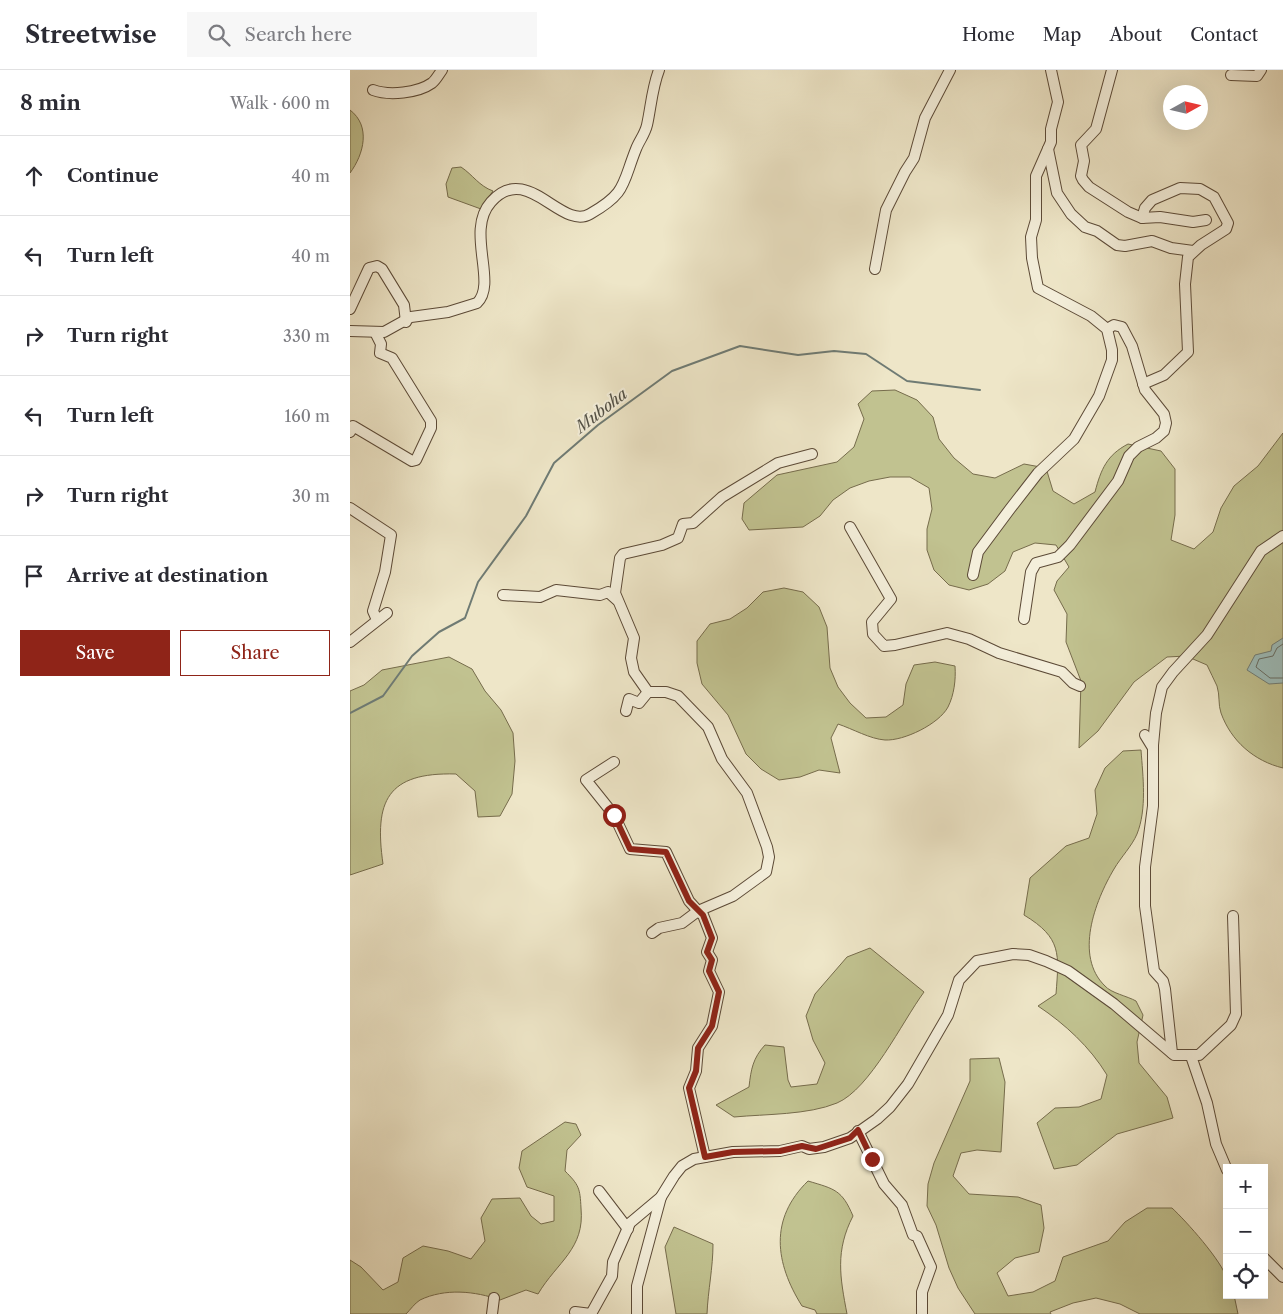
<!DOCTYPE html>
<html lang="en">
<head>
<meta charset="utf-8">
<style>
	:root { --surface:#fff; --page:#f7f7f7; --text:#2b2b33; --muted:#7c7c81; --line:#e1e1e2; --accent:#8f2418 }
	body { margin:0; font-family:"Libre Caslon Text",serif; background:var(--page); color:var(--text) }
	.controls { position:absolute; right:15px; bottom:15px; display:grid; overflow:hidden; border-radius:0px; box-shadow:0 5px 20px #0002 }
	.controls button { width:45px; height:45px; display:grid; place-items:center; padding:0; border:0; border-bottom:1px solid var(--line); background:var(--surface); color:var(--text); font:25px sans-serif }
	.compass { position:absolute; left:813px; top:15px; width:45px; height:45px; border-radius:50%; background:var(--surface); box-shadow:0 5px 20px #0002; rotate:82deg }
	.stop { position:absolute; width:15px; height:15px; margin:-11px; border:4px solid #8f2418; border-radius:50%; background:#fff }
	.stop.end { background:#8f2418; border-color:#fff; box-shadow:0 1px 5px #0008 }
	.list { margin:0; padding:0; list-style:none }
	h2 { display:flex; justify-content:space-between; align-items:center; height:65px; margin:0; padding:0 20px; font-size:21px }
	h2 small { font-size:16px; font-weight:400; color:var(--muted) }
	.list li { display:grid; grid-template-columns:32px 1fr auto; gap:15px; align-items:center; box-sizing:border-box; height:80px; padding:0 20px; border-top:1px solid var(--line) }
	.list b { display:block; font-size:19px; white-space:nowrap }
	.list em { font-size:16px; font-style:normal; color:var(--muted) }
	.actions { display:flex; gap:10px; padding:15px 20px }
	.actions a { flex:1; padding:11px 0; border:1px solid var(--accent); border-radius:0px; text-align:center; font-size:18px; color:var(--accent) }
	.actions .main { background:var(--accent); color:#fff }
	.icon { flex:none; width:28px; height:28px; fill:none; stroke:currentColor; stroke-width:2; stroke-linecap:round; stroke-linejoin:round }
	.map { position:relative; flex:none; width:933px; height:1244px; overflow:hidden }
	header { display:flex; align-items:center; gap:30px; box-sizing:border-box; height:70px; padding:0 25px; background:var(--surface); border-bottom:1px solid var(--line) }
	header strong { font-size:24px }
	nav { display:flex; gap:28px; margin-inline-start:auto; font-size:18px }
	.search { width:350px; height:45px; background:var(--page); display:flex; align-items:center; gap:12px; box-sizing:border-box; padding:0 18px; border-radius:0px; color:var(--muted); font-size:19px }
	main { display:flex }
	aside { flex:1; background:var(--surface) }
	.map>svg:first-child { display:block }
</style>
</head>
<body>
<header>
<strong>Streetwise</strong>
<div class="search"><svg class="icon" aria-label="search" viewBox="0 0 24 24"><circle cx="10" cy="10" r="6"/><path d="M15 15l6 6"/></svg>Search here</div>
<nav><a>Home</a><a>Map</a><a>About</a><a>Contact</a></nav>
</header>
<main>
<aside>
<h2>8 min<small>Walk · 600 m</small></h2>
<ul class="list">
<li><svg class="icon" aria-label="ahead" viewBox="0 0 24 24"><path d="M12 20V5M6 11l6-6 6 6"/></svg><div><b>Continue</b></div><em>40 m</em></li>
<li><svg class="icon" aria-label="left" viewBox="0 0 24 24"><path d="M17 20v-9H6M10 6l-5 5 5 5"/></svg><div><b>Turn left</b></div><em>40 m</em></li>
<li><svg class="icon" aria-label="right" viewBox="0 0 24 24"><path d="M7 20v-9h11M14 6l5 5-5 5"/></svg><div><b>Turn right</b></div><em>330 m</em></li>
<li><svg class="icon" aria-label="left" viewBox="0 0 24 24"><path d="M17 20v-9H6M10 6l-5 5 5 5"/></svg><div><b>Turn left</b></div><em>160 m</em></li>
<li><svg class="icon" aria-label="right" viewBox="0 0 24 24"><path d="M7 20v-9h11M14 6l5 5-5 5"/></svg><div><b>Turn right</b></div><em>30 m</em></li>
<li><svg class="icon" aria-label="arrive" viewBox="0 0 24 24"><path d="M6 21V4h12l-3 4 3 4H6"/></svg><div><b>Arrive at destination</b></div></li>
</ul>
<div class="actions"><a class="main">Save</a><a>Share</a></div>
</aside>
<div class="map">
<svg width="933" height="1244" viewBox="0 0 933 1244">
	<rect width="100%" height="100%" fill="#eee6c8"/>
	<filter id="stains"><feTurbulence type="fractalNoise" baseFrequency=".004" numOctaves="4"/><feColorMatrix values="0 0 0 0 .2 0 0 0 0 .09 0 0 0 0 .02 0 0 0 .5 -.17"/></filter>
	<radialGradient id="worn" r=".72"><stop offset=".6" stop-color="#630" stop-opacity="0"/><stop offset="1" stop-color="#630" stop-opacity=".3"/></radialGradient>
	<g fill="#c1c290" stroke="#766c4c">
		<path d="M0,40C21,56 14,84 0,103Z"/>
		<path d="M111,97C123,105 129,116 143,121L131,139L98,127L96,114L102,98Z"/>
		<path d="M545,320L567,330L583,347L589,369L604,388L623,404L645,408L674,394L696,398L703,421L724,434L745,422C751,399 757,385 778,374L811,381L825,399V445L821,470L844,479L863,462L871,438L884,416L908,396L933,363V698C904,691 881,671 871,643C868,635 870,625 867,616C864,609 860,602 857,595L836,586L817,587L784,612L748,661L729,678L731,611L716,572L717,544L704,520L707,511L719,497L706,475L685,473L663,482L655,501L638,514L619,520L599,515L584,500L577,480V459L582,439L579,418L560,407H540L519,411L500,418L483,430L470,446L453,457L399,460L392,449L394,433L427,405L487,392L504,377L514,349L508,334L522,321Z"/>
		<path d="M434,518L453,522L469,537L477,557L480,598L488,617L500,633L516,648L536,647L553,635L556,614L564,595L585,592L605,596C606,610 604,625 598,637C589,654 554,671 535,670C520,669 503,659 488,654L481,668L490,703L469,700L450,707L429,710L411,699L396,684L378,645L352,614L347,593V571L360,554L380,549L397,538L413,522Z"/>
		<path d="M99,587L122,599L135,621L151,640L163,663L165,691L162,724L150,746L128,747L125,721L106,704C37,702 24,731 33,794L0,805V621L14,615L32,600Z"/>
		<path d="M791,680C793,707 797,739 787,764C782,776 771,787 764,799C745,831 724,886 755,916C761,923 777,926 786,931L793,945L787,972L789,993L817,1027L823,1048L767,1064L727,1095L704,1099L687,1053L705,1038L729,1037L751,1029L757,1005C740,977 715,954 688,936L706,924C709,884 712,868 674,845L680,808L716,776L739,768L747,744L745,720L755,698L773,681Z"/>
		<path d="M520,878L574,922C552,952 520,1019 487,1033C458,1045 416,1044 384,1047L366,1035L399,1017C401,999 403,988 415,975L434,977L438,1010L441,1017L467,1014L475,993L463,970L456,946L465,924L497,887Z"/>
		<path d="M649,988L655,1012L651,1082L627,1080L611,1083L603,1106L619,1124L668,1127L691,1135L694,1158L689,1182L665,1188L647,1203L658,1226L683,1222L705,1211L713,1187L758,1171L775,1152L797,1138H822C836,1151 872,1191 877,1209C878,1214 877,1221 877,1225H884L888,1244H790L770,1234L746,1228L723,1233L700,1242L701,1244H625L608,1218L599,1198L586,1155L577,1136L578,1114L584,1093L620,1011V989Z"/>
		<path d="M215,1052L226,1054L231,1065L217,1080L215,1101C229,1115 230,1118 231,1138C235,1179 207,1192 188,1224L176,1220L150,1230C125,1221 95,1218 70,1230C65,1233 60,1240 56,1244H0V1190L11,1197L33,1220L48,1212L53,1188L73,1176L98,1181L121,1189L135,1171L131,1148L142,1129L170,1128L181,1146L191,1154L204,1151V1126L177,1117L169,1098L172,1081Z"/>
		<path d="M458,1111C485,1119 492,1120 503,1146C485,1181 490,1207 497,1244H467L465,1240L452,1236C425,1193 419,1149 458,1111Z"/>
		<path d="M324,1157L363,1174C363,1198 358,1220 357,1244H326L315,1177Z"/>
	</g>
	<path fill="#9cbebd" stroke="#6f7b74" d="M933,568V613L919,614L897,600L905,585L921,581L922,575Z"/>
	<g fill="none" stroke-linecap="round" stroke-linejoin="round">
		<path stroke="#646a62" stroke-width="1" d="M933,574L927,578L923,586L909,589L906,597L920,608H933"/>
		<path stroke="#6f7b74" stroke-width="2" d="M0,643L33,626L62,586L89,562L115,548L128,512L176,446L204,393L248,355L322,301L390,276L448,285L484,281L516,284L557,311L630,320"/>
		<defs>
			<g id="minor">
				<path d="M762,0L746,59L731,75L734,91L731,106L733,110L739,117L778,142L792,148L810,147L843,152L856,150"/>
				<path d="M881,5L907,6L911,0"/>
				<path d="M23,20C39,26 68,23 82,13C86,10 89,4 92,0"/>
				<path d="M698,79L707,123L721,144L735,157L747,161L767,175L775,176L802,171L821,178L843,181"/>
				<path d="M792,148L795,138L802,130L830,118L850,119L864,127L878,153L876,159L851,175L838,187L835,214L838,282L814,305L793,314"/>
				<path d="M525,199L536,140L555,102L564,88L575,48L600,0"/>
				<path d="M0,239L19,198L27,196L32,199L54,235L56,252"/>
				<path d="M0,261L34,262L61,247L98,242L127,233C148,213 115,161 141,132C177,91 211,161 240,144C277,123 272,114 286,79C289,71 295,64 297,55C301,37 302,18 309,0"/>
				<path d="M0,362L3,356L62,391L66,390L81,358V351L42,288L30,283L31,274L25,262"/>
				<path d="M0,438L41,465L35,502L23,541L27,550"/>
				<path d="M500,457L541,529L522,552L523,564L534,576L545,575L597,563L619,569L649,583L712,602L723,613L730,616"/>
				<path d="M623,505L628,482L660,439L688,403L724,369L749,326L762,290V280L757,259L741,246L688,218L682,188L681,167L686,150V106L701,72V59L708,32L701,0"/>
				<path d="M153,525L190,527L206,520L250,525L258,522L267,530"/>
				<path d="M674,549L681,502L686,493L708,487L720,475L768,411L779,386L788,377L806,368L814,361L816,353L814,344L795,320L782,276L772,257L764,255L757,259"/>
				<path d="M0,572L37,543"/>
				<path d="M298,622L284,602L281,588L284,568L265,523L270,488L273,484L312,475L328,468L333,454L343,453L372,427L428,393L462,384"/>
				<path d="M276,641L279,629L289,633L298,622H316L328,626L358,657L372,689L397,723L417,777L419,787L416,802L383,826L348,841L353,845L362,868L357,882L362,890L359,901L369,922L362,956L348,978L346,1001L339,1018L355,1087"/>
				<path d="M795,665L803,678"/>
				<path d="M264,692L236,710L264,745L280,779L316,782L339,831L348,841L332,853L309,858L302,863"/>
				<path d="M822,983L815,919L813,911L804,901L795,836V797L803,736V675L806,643L812,617L823,602L857,565L911,481L933,466"/>
				<path d="M841,986L857,1033L866,1074L877,1100"/>
				<path d="M508,1061L534,1114L552,1135L563,1165L567,1166L581,1197L572,1222V1244"/>
				<path d="M249,1121L278,1159"/>
				<path d="M914,1188L933,1207"/>
				<path d="M225,1242L241,1244"/>
				<path d="M142,1244L144,1228"/>
				<path d="M241,1244L262,1206L263,1192L280,1153L311,1127L324,1106L332,1096L344,1089L383,1082L430,1081L452,1076L459,1079L474,1077L500,1068L527,1049L540,1037L558,1014L598,945L609,910L627,891L663,884L679,885L696,891L718,901L764,934L824,985H849L881,955L886,944L883,846"/>
				<path d="M287,1244V1216L311,1127"/>
			</g>
		</defs>
		<use href="#minor" stroke="#5c4a37" stroke-width="12"/>
		<use href="#minor" stroke="#f4efdb" stroke-width="10"/>
	</g>
	<g fill="none" stroke-linecap="round" stroke-linejoin="round">
		<path stroke="#8f2418" stroke-width="6" d="M264,745L280,779L316,782L339,831L353,845L362,868L357,882L362,890L359,901L369,922L362,956L348,978L346,1001L339,1018L355,1087L383,1082L430,1081L452,1076L466,1079L500,1068L508,1060L522,1089"/>
	</g>
	<g text-anchor="middle" stroke-width="4" stroke-linejoin="round" paint-order="stroke">
		<g font-size="16" font-style="italic" fill="#535147" stroke="#f4efdb">
			<text transform="translate(251 340) rotate(-38)" y="6">Muboha</text>
		</g>
	</g>
	<rect width="100%" height="100%" filter="url(#stains)"/>
	<rect width="100%" height="100%" fill="url(#worn)"/>
</svg>
<div class="controls">
<button>+</button>
<button>−</button>
<button><svg class="icon" aria-label="locate" viewBox="0 0 24 24"><circle cx="12" cy="12" r="6"/><path d="M12 2v4M12 18v4M2 12h4M18 12h4"/></svg></button>
</div>
<svg class="compass" viewBox="-18 -18 36 36"><path d="M0-13l5 13h-10z" fill="#e53935"/><path d="M0 13l5-13h-10z" fill="#7c7c81"/></svg>
<div class="stop" style="left:264px;top:745px"></div>
<div class="stop end" style="left:522px;top:1089px"></div>
</div>
</main>
</body>
</html>
